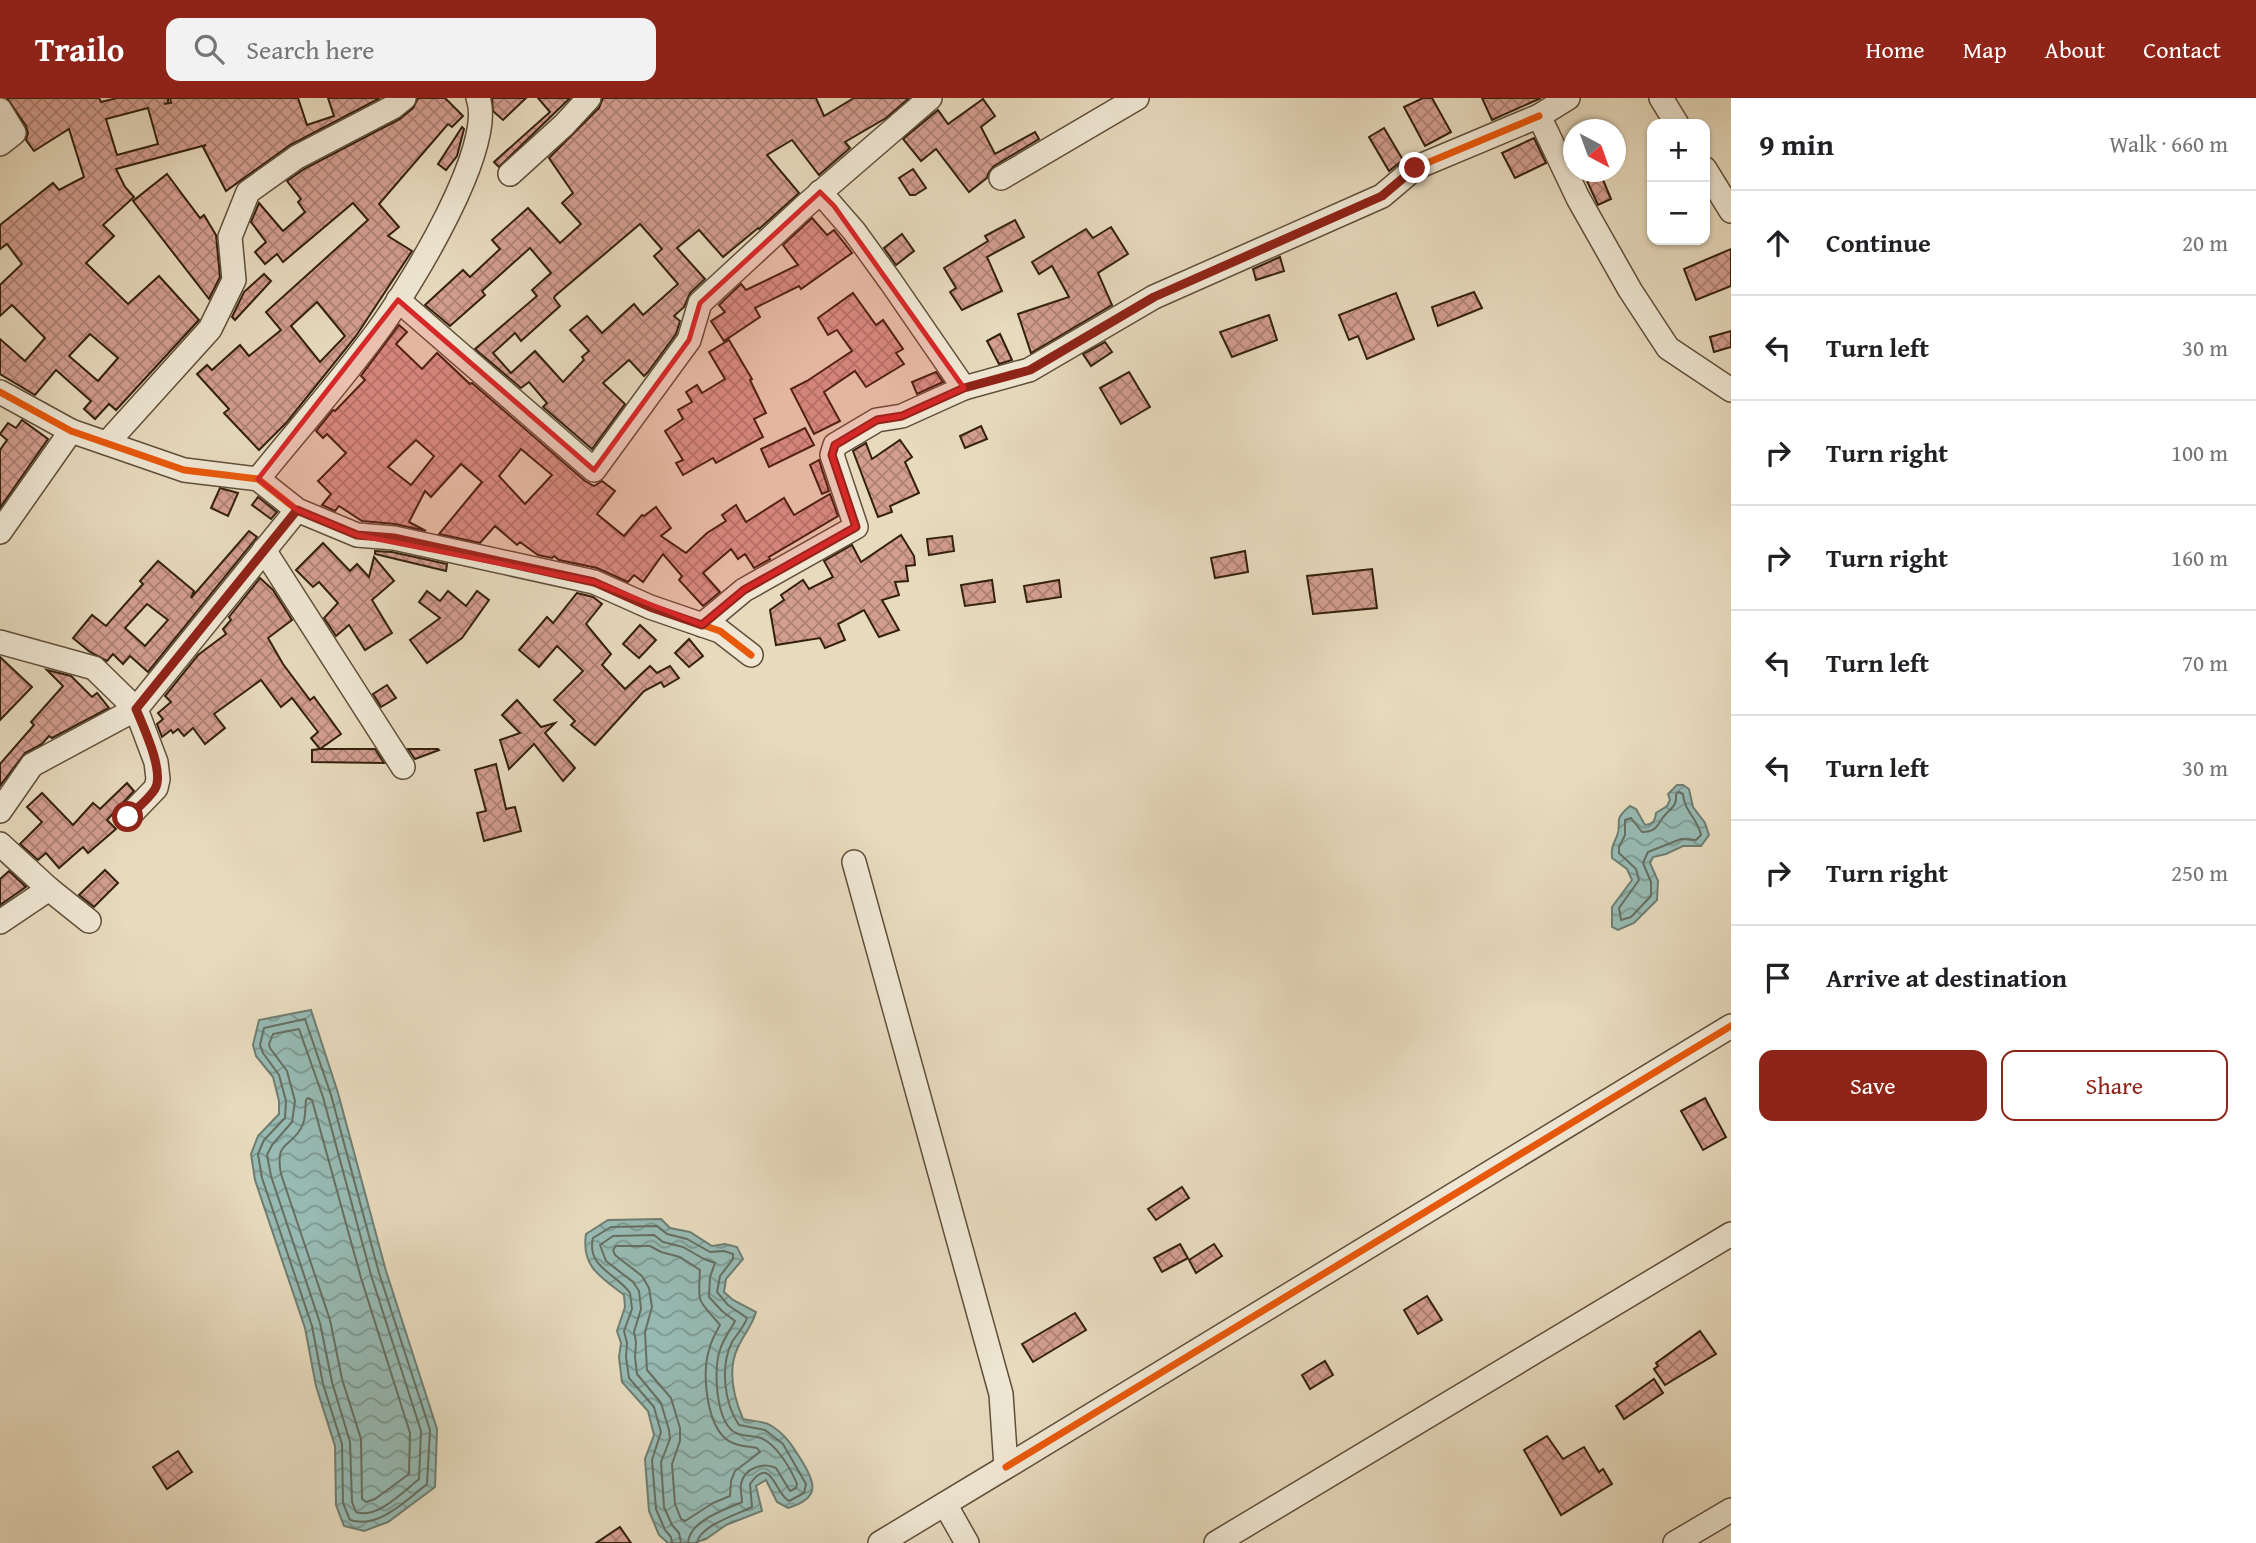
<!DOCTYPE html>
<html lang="en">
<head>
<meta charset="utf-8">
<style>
	:root { --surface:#fff; --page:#f2f2f2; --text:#202124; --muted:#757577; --line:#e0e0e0; --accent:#8f2418 }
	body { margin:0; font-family:"Gentium Book Plus",serif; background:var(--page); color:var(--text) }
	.controls { position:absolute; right:21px; top:21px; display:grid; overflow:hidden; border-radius:14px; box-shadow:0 2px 5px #0004 }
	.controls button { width:63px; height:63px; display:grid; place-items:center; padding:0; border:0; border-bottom:2px solid var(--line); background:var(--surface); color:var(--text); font:35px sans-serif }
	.compass { position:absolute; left:1563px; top:21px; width:63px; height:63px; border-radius:50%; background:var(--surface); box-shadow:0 2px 5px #0004; rotate:139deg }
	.stop { position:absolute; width:21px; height:21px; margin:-16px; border:5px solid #8f2418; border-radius:50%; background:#fff }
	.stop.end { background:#8f2418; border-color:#fff; box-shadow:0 2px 7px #0008 }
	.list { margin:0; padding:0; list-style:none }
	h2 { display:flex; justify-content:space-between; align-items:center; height:91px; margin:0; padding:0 28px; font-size:30px }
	h2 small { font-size:23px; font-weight:400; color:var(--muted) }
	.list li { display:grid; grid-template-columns:46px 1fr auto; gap:21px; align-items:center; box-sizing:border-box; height:105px; padding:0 28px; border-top:2px solid var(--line) }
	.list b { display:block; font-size:26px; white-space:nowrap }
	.list em { font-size:23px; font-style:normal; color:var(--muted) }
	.actions { display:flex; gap:14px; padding:21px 28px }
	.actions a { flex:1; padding:16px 0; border:2px solid var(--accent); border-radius:14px; text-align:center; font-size:24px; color:var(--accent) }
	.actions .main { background:var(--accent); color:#fff }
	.icon { flex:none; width:38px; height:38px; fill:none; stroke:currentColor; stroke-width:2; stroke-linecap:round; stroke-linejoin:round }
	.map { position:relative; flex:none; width:1731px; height:1445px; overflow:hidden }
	header { display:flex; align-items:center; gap:42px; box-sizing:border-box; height:98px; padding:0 35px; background:var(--accent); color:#fff }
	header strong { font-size:33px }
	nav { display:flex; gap:38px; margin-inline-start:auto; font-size:24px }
	.search { width:490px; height:63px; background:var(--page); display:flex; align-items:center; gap:18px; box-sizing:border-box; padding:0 24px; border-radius:14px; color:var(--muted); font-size:26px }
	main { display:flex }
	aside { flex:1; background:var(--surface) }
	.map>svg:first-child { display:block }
</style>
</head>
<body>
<header>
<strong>Trailo</strong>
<div class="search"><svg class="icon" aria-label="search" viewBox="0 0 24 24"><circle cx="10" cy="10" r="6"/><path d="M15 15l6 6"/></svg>Search here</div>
<nav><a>Home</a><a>Map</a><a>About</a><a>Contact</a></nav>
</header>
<main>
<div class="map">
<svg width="1731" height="1445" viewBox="0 0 1731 1445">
	<defs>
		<pattern id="water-waves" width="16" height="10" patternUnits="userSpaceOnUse" patternTransform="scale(1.75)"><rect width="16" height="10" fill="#97bab3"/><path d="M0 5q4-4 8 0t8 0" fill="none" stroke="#7c9790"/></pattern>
		<pattern id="building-cross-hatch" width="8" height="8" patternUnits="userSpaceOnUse" patternTransform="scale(1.75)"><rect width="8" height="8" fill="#d39d8f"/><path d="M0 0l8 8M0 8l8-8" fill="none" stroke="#ac8073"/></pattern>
	</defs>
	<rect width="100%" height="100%" fill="#e7dabd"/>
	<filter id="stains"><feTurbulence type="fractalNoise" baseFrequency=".00286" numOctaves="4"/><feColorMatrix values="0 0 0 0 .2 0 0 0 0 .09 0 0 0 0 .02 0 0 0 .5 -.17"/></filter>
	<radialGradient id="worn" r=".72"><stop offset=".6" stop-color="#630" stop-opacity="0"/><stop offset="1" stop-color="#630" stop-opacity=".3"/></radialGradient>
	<g fill="url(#water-waves)" stroke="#6f7d71" stroke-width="2">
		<path d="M1677,687H1683L1689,691L1693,709L1705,725L1709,737L1701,748H1683L1666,756L1653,759L1650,765L1658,783L1657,802L1634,825L1618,832L1612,829V809L1632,782L1627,771L1612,760C1611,749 1613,747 1617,738C1623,723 1611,724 1630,708L1636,711L1645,727C1653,726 1655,723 1656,715L1667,708L1670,702L1668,696Z"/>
		<path d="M311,912L338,995L386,1173L437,1331L435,1389L388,1424L364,1433L344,1428L336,1407L335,1348L316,1288L305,1230L255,1082L251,1056L258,1038L279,1016V1003L273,979L256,958L253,947L259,922Z"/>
		<path d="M661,1121L670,1130L690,1134L712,1148L725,1146L737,1149L743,1161L726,1181L724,1194L733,1202L756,1214C752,1228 744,1236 738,1249C727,1272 734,1300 743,1321C751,1323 763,1323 770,1327C784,1335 792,1347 800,1360C816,1385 821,1400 788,1410L777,1404L766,1382L756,1388L762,1413L726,1427L706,1441L694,1445H668L659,1437L649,1413L645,1361L654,1337L648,1313L622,1284L619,1259L621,1245L617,1233L625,1209L624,1197C601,1179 581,1169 586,1136L608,1122Z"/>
	</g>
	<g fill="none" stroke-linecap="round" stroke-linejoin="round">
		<g stroke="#666e60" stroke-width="2">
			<path d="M1679,694L1683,696C1684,713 1698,721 1701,737L1696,742L1681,741L1648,754L1643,765L1651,784V798L1631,819L1621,822L1619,810L1639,782L1636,771L1619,755V749L1625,737V722L1631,720L1642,734C1658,734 1657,726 1665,717C1672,709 1677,708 1676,696Z"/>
			<path d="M305,921L331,997L379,1175L430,1332L427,1386C406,1403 378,1431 350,1422L343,1405L342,1346L323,1286L312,1228L262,1080L258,1056L264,1042L285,1020L286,1003L279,977L263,955L260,947L264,930Z"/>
			<path d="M299,931L323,999L371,1177L421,1333L419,1381C404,1393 376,1422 356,1414L352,1404L350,1344L332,1284L320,1225L271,1078L267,1057L272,1047L292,1024L295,1003L287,973L270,950L269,946L273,936Z"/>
			<path d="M308,1000L312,1002L361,1180L410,1335L409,1376L375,1401L366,1404L362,1401L361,1341L342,1281L330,1222L281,1076C274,1040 293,1051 303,1026C306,1018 305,1010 306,1002Z"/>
			<path d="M650,1148L661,1154L680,1159L700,1172C698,1207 697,1200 720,1227C716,1234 711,1243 709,1252C702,1275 706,1324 726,1341C734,1348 747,1348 757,1350L760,1354L735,1373L731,1383L730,1398L713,1405L685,1423L681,1421L675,1406L672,1366L680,1343V1330L671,1300L647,1272L645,1234L652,1209L649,1190L642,1178L615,1157L613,1152L616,1148Z"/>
			<path d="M672,1445L671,1439L665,1432L656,1411L652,1362L661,1334L654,1309L629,1280L626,1259L627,1245L624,1233L632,1211L630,1195C617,1176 586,1169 593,1140L611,1129L657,1128L667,1136L687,1141L710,1154L724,1153L733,1156V1161L720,1178L717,1194L728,1207L747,1220C744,1229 737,1236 732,1244C720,1268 724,1305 739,1327L765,1332L783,1346L806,1386L804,1395L789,1403C774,1395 772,1356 750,1386L752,1409C738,1416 699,1428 697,1445"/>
			<path d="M681,1445L679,1435L672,1427L664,1409L661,1364L670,1341L669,1332L661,1305L637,1276L635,1259L636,1244L634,1234L641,1211L639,1193L633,1184L606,1163L600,1147L613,1138L654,1137L663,1144L683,1149L704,1161L715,1165L710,1179L709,1199L722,1213L735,1223C730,1233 723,1241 720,1252C713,1271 716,1322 734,1334C742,1339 752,1337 761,1340C777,1347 791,1371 797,1386L796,1390L790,1393L776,1370C763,1364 744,1370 741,1386C740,1392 742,1398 742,1404C724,1412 689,1423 688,1445"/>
		</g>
	</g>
	<g fill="url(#building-cross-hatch)" stroke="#34210d" stroke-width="2" fill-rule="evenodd">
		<path d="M7,0H99L101,4L117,0H168V5L164,6L171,5L170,0H298L307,27L334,18L328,0H380L290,47L226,93L203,49L206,47L116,71L125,89L134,99L103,127L114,138L86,165L128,206L159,178L199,222L116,312L109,306L95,321L84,311L91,303L56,272L35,297L0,276V241L25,263L45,240L12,207L0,218V187L22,166L7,146L0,151V127L53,85L59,92L84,79L69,31L34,53L26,42L28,35L26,28ZM148,10L158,46L117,57L106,21ZM90,236L118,260L98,283L69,258Z"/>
		<path d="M418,0H445L463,18L452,29L448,26L379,106L399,129L388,138L412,153L356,238L287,324L259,352L224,315L229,311L197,276L207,267L212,272L240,247L249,258L281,232L266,214L368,122L353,105L283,164L277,156L265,166L255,154L266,144L251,124L259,105L283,133L305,114L298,104L301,101L287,83L304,71L400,21L413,10ZM317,204L345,238L320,264L291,228Z"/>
		<path d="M492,0H526L503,22L493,13Z"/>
		<path d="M538,0H570L499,69L494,64L550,14Z"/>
		<path d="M603,0H816L824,18L854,0H909L886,20L845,44L850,50L819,77L792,42L767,57L799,95L759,131L758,130L723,159L699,132L677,150L705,181L690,195L684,209L674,218L680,223L676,236L648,274L644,278L629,262L603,285L625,306L592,351L543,309L547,305L529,284L521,290L475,251L537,198L532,192L551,175L530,150L482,193L485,197L450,228L425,207L463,172L470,179L500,151L492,142L528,110L560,145L581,126L562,105L573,95L549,60L599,10ZM640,126L662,151L654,158L678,186L643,217L634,206L602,235L587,218L570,232L589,253L582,259L584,262L563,284L535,253L511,275L493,255L515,235L521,243L560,208L554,200L555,198Z"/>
		<path d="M1423,0H1432L1451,34L1425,48L1404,9Z"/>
		<path d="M1482,0H1541L1492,22Z"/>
		<path d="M983,1L995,18L981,29L995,56L1035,34L1039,41L994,68L989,74L987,80L969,94L936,51L921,63L903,41L938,12L948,26Z"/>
		<path d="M462,29L464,31L457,58L446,72L438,66Z"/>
		<path d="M1384,30L1403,62L1389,73L1369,39Z"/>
		<path d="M1534,40L1546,65L1515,80L1502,55Z"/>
		<path d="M913,71L926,90L915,97H910L899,80Z"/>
		<path d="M167,76L200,120L204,117L216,137L220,179L209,201L133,103Z"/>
		<path d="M1601,77L1611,101L1598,107L1587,83Z"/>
		<path d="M812,120L827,137L834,132L852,155L801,191L799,188L755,210L760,219L724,243L711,223L725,214L719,207L741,186L746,192L798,167L783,147Z"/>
		<path d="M1015,122L1024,139L987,159L1002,193L962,212L950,194L956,190L944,170L988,143L985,138Z"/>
		<path d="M1111,129L1128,156L1098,175L1112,207L1031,255L1018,216L1069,199L1052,168L1039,176L1032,164L1086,131L1093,140Z"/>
		<path d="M902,136L914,153L896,167L884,150Z"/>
		<path d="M1731,151V188L1696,202L1684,171Z"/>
		<path d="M1280,159L1284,173L1256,182L1253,171Z"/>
		<path d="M264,176L271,183L235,222L232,219L244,194Z"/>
		<path d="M1474,194L1482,210L1438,228L1432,209Z"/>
		<path d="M853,195L876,227L883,222L903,251L896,255L904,266L866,289L855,273L824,294L840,323L814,336L791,291L807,283L852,253L837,232L828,237L818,220Z"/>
		<path d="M1396,195L1414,241L1367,261L1358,238L1349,242L1339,217Z"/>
		<path d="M1269,217L1277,242L1232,259L1220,234Z"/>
		<path d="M399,227L407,234L396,246L422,271L437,255L470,286L472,285L585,383L594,388L602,383L615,393L597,416L624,438L642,417L644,418L656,409L671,430L661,438L686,455L707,435L726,423L722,417L736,407L746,424L784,400L794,417L830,396L838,418L769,459L770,461L754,470L745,456L738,461L731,451L703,475L720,494L703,508L679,482L682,478L663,456L643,484L634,477L628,484L597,470L559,462L554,458L552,460L538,457L520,444L517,447L495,428L480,445L439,436L482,384L461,366L431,399L425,393L409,424L426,433L395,426L362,423L339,408L335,413L322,407L331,396L318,383L346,355L327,336L323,340L316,333L333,312L335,313L365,282L361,278ZM416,342L434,358L411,387L388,369ZM521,351L552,377L525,406L499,378Z"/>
		<path d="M1731,233V249L1714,254L1710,239Z"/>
		<path d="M1000,236L1012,262L999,266L987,243Z"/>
		<path d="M729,242L752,281L750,282L766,315L754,321L763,339L716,365L713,360L683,377L676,365L683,362L665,333L683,321L678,312L692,304L686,294L697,287L702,295L725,281L709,254Z"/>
		<path d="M1105,244L1112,254L1091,268L1083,256Z"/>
		<path d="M936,274L943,284L917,296L912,284Z"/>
		<path d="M1129,274L1150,309L1121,326L1100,290Z"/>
		<path d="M22,322L48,341L0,410V352L7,342L0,336L8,325L16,330Z"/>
		<path d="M981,328L987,341L965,350L960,338Z"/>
		<path d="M805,330L814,347L769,369L761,351Z"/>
		<path d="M900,342L912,359L905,364L919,395L890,408L892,414L878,419L853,353L866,345L872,361Z"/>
		<path d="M819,362L829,393L822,396L810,367Z"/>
		<path d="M220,390L238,395L228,418L211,410Z"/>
		<path d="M258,399L277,414L271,421L252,407Z"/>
		<path d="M249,433L257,439L148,574L130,558L123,566L113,556L107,563L90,554L73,540L92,517L106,528L143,486L140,483L158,463L194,493L191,500ZM147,506L168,522L145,548L125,530Z"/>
		<path d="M901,437L914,458L915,467L906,468L908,483L895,484L899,497L882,502L899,532L879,539L864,512L838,526L845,542L825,550L820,540L776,547L770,512L784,502L781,497L803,482L809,491L833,479L824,463L852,447L861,464Z"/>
		<path d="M952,438L954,453L929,457L927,441Z"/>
		<path d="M323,445L350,473L357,466L369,479L374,459L394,483L372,502L392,535L365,552L349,527L336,538L324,520L338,505L319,484L313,489L296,472Z"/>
		<path d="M375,453L392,454L447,466L446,473L375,456Z"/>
		<path d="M1245,453L1248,474L1215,480L1211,460Z"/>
		<path d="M1372,471L1377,510L1313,516L1307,478Z"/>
		<path d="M260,480L273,492L292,522L268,540L283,566L310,602L314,599L341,636L320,651H375L384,665L312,664V652L320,651L311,640L318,634L292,600L281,609L261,582L214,616L225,630L205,646L193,630L184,638L178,631L173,635L171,632L162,639L157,626L163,621L158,615L171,604L165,598L198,557L226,536L223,531L231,522L229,519Z"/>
		<path d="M992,482L995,504L965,508L961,487Z"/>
		<path d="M1059,482L1061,499L1027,504L1024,488Z"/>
		<path d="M427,493L440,503L448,493L466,508L477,493L489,502L462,540L427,565L410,542L440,520L419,504Z"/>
		<path d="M577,495L593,499L602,506L586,526L611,556L602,567L625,591L650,568L657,575L670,568L679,580L664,589L661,584L644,593L595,647L571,627L575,623L554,602L583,573L557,548L539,569L519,552L547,519L553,525Z"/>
		<path d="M640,527L656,542L639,560L623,546Z"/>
		<path d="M689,541L703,558L689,569L675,555Z"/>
		<path d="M0,559L32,589L0,622Z"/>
		<path d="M47,572L71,578L92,599L97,595L109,610L52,640L49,638L42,646L25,655L0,688V666L34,627L31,624L63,588Z"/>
		<path d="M387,587L396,600L381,609L373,596Z"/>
		<path d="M517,602L541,629L555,625L545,635L575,670L563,683L534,646L509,671L500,642L520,635L502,617Z"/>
		<path d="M408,651H438L439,652L415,661Z"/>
		<path d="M496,666L506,711L515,709L521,733L484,743L477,715L486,713L475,672Z"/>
		<path d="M127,685L134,693L107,722L116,731L88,755L83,749L59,770L46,755L38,762L20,746L42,724L27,709L42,695L73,727L93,705L100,711Z"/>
		<path d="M105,772L118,785L94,809L79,797Z"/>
		<path d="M9,773L26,789L0,807V781Z"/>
		<path d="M1705,1000L1726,1039L1703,1052L1681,1013Z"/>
		<path d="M1182,1089L1189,1100L1156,1122L1148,1111Z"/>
		<path d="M1180,1146L1188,1160L1162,1174L1154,1160Z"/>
		<path d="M1214,1146L1222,1158L1196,1175L1189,1162Z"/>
		<path d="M1427,1198L1442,1222L1418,1236L1404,1212Z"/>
		<path d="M1075,1215L1086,1232L1033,1264L1022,1246Z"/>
		<path d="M1700,1233L1716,1256L1665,1287L1654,1271L1658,1268L1656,1265Z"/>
		<path d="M1325,1263L1333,1277L1310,1291L1302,1277Z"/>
		<path d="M1654,1281L1663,1295L1624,1321L1616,1308Z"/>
		<path d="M1547,1338L1563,1361L1584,1349L1599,1374L1603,1371L1612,1386L1561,1417L1524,1352Z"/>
		<path d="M178,1353L192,1374L167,1391L153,1369Z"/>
		<path d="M620,1429L631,1445H596Z"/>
	</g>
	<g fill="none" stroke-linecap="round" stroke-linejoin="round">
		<defs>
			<g id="minor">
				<path d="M1568,0L1539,18L1578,100L1630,192L1668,250L1731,292"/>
				<path d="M1661,0L1677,26"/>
				<path d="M0,12L14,35L0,46"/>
				<path d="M1705,71L1731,113"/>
				<path d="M510,76L564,27L589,0"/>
				<path d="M1001,80L1137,0"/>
				<path d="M820,94L854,133L891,184L964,290"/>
				<path d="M398,202L594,372L689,242L700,205L806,107L930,0"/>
				<path d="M0,294L71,333L184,372L258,381L297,412L357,437L394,440L594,484L650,509L720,533L751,557"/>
				<path d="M107,345L210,231L234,182L230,139L248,94L297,59L393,9L404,0"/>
				<path d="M258,381C299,330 344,280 382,227C412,185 496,48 478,0"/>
				<path d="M0,434L71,333"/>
				<path d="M264,452L403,669"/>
				<path d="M702,527L744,492L856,429L832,357L835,347L877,322L902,318L964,290L1029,272L1154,199L1382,98L1415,70L1539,18"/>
				<path d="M0,544L94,570L136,611L156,664L158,681L156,690L128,719"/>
				<path d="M0,713L32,667L136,611L297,412"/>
				<path d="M0,746L49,791L89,823"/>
				<path d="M854,764L1001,1296L1006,1369L880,1445"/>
				<path d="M0,824L49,791"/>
				<path d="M1006,1369L1731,928"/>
				<path d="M945,1406L967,1445"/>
				<path d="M1216,1445L1731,1136"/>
				<path d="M1675,1445L1731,1412"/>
			</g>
		</defs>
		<use href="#minor" stroke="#614f39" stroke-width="26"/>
		<use href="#minor" stroke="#efe7d4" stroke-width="23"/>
		<defs>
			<g id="cycleway">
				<path d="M0,294L71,333L184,372L258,381L297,412L357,437L394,440L594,484L650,509L720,533L751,557"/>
				<path d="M702,527L744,492L856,429L832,357L835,347L877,322L902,318L964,290L1029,272L1154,199L1382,98L1415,70L1539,18"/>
				<path d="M1006,1369L1731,928"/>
			</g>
		</defs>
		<use href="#cycleway" stroke="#efe7d4" stroke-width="11"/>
		<use href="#cycleway" stroke="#e8590c" stroke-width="7"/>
	</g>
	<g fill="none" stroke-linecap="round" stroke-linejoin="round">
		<path stroke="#8f2418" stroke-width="9" d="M128,719C136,711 149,701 155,691C165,674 143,628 136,611L297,412L357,437L394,440L594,484L650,509L702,527L744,492L856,429L832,357L835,347L877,322L902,318L964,290L1030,272L1154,199L1382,98L1415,70"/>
	</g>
	<path fill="#d62828" fill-opacity="0.2" stroke="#d62828" stroke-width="5" stroke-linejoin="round" d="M820,94L834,108L964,290L902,318L877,322L835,347L832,357L856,429L744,492L702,527L594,484L357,437L297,412L258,381L398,202L594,372L689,242L700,205Z"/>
	<rect width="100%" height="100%" filter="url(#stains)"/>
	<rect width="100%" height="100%" fill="url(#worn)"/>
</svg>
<div class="controls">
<button>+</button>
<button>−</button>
</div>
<svg class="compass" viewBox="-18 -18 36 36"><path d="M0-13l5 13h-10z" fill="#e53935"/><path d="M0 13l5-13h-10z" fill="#757577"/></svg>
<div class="stop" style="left:128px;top:719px"></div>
<div class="stop end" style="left:1415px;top:70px"></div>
</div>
<aside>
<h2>9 min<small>Walk · 660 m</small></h2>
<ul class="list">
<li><svg class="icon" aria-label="ahead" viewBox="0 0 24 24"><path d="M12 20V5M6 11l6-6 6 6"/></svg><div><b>Continue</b></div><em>20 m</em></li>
<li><svg class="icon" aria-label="left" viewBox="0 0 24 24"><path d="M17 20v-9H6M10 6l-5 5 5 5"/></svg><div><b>Turn left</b></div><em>30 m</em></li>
<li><svg class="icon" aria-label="right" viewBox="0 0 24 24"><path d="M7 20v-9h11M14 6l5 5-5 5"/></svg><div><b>Turn right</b></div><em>100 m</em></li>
<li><svg class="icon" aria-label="right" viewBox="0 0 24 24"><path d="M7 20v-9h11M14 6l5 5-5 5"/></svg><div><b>Turn right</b></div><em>160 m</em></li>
<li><svg class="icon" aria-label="left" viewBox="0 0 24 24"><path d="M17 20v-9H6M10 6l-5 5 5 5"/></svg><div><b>Turn left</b></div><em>70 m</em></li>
<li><svg class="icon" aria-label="left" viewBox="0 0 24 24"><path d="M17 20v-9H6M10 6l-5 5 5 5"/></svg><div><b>Turn left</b></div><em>30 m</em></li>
<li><svg class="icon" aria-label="right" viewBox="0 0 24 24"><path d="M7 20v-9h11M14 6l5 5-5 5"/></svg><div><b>Turn right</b></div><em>250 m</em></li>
<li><svg class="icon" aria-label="arrive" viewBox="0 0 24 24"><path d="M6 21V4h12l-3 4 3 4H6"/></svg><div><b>Arrive at destination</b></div></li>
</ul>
<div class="actions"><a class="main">Save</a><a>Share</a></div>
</aside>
</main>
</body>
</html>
